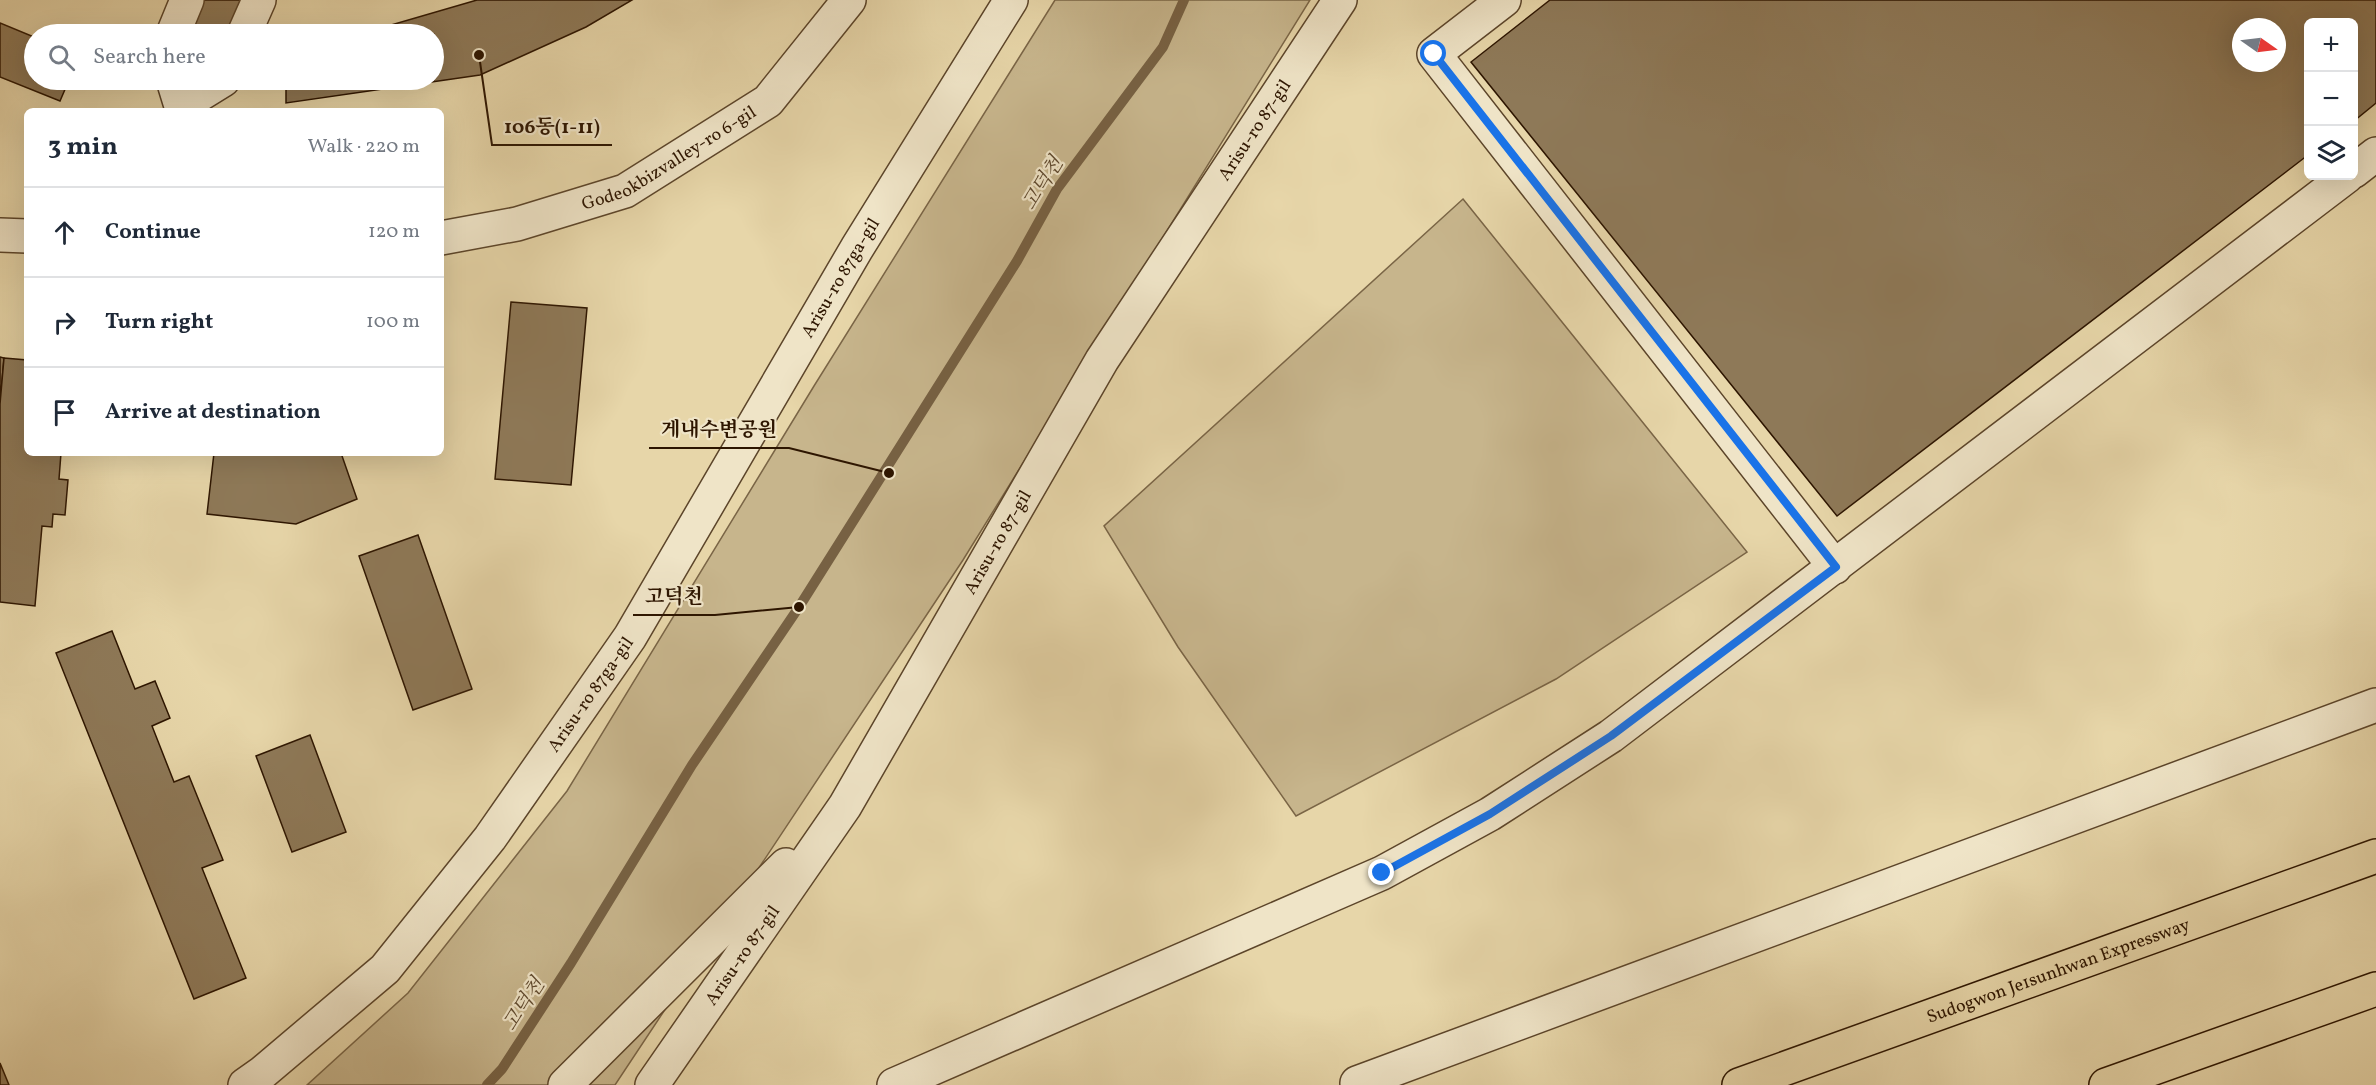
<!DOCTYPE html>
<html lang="en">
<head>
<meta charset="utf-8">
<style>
	:root { --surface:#fff; --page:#f6f6f7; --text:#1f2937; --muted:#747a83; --line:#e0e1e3 }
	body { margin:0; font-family:Vollkorn,"Noto Serif KR",serif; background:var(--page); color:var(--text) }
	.controls { position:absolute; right:18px; top:18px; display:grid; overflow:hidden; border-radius:9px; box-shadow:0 6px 24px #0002 }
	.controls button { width:54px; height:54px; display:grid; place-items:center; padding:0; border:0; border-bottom:2px solid var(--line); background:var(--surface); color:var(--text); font:30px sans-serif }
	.compass { position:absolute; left:2232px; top:18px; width:54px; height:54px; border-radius:50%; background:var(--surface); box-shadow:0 6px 24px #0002; rotate:104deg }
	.stop { position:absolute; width:18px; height:18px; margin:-14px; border:4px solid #1a73e8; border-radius:50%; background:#fff }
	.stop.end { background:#1a73e8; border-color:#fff; box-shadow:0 2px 6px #0008 }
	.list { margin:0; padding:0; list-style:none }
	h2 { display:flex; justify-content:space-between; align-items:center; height:78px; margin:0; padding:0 24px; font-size:26px }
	h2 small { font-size:20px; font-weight:400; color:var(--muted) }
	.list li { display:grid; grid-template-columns:39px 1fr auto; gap:18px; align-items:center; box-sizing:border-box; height:90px; padding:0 24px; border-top:2px solid var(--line) }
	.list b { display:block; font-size:22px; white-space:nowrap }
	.list em { font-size:20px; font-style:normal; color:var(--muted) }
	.icon { flex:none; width:33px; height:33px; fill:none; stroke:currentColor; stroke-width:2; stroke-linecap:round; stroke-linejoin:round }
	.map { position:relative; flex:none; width:2376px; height:1085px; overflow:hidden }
	.search { position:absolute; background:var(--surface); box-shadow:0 6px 24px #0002; left:24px; top:24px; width:420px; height:66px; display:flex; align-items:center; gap:15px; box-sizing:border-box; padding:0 21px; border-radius:33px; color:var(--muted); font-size:22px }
	.panel { position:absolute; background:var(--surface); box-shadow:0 6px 24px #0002; left:24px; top:108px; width:420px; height:348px; border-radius:9px }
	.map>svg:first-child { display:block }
</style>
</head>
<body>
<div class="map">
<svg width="2376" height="1085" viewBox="0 0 2376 1085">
	<rect width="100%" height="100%" fill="#e7d6a9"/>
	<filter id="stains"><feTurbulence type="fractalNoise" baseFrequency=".00333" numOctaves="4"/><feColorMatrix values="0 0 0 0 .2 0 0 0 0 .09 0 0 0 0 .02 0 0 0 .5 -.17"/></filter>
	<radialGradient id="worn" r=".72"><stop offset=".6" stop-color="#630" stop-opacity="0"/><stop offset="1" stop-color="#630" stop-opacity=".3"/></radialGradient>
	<g fill="#c7b58c" stroke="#7a6546" stroke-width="1.5">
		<path d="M1055,0H1310L963,560L615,1085H307L408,993L567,791L814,386Z"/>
		<path d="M1463,199L1747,552L1556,679L1296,816L1178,647L1104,526Z"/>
	</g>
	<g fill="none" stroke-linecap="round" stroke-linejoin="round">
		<path stroke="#776143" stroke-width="10" d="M487,1085L502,1069L571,963L692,765L799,607L1017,261L1057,189L1163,47L1184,0"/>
	</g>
	<g fill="#8e7958" stroke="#2d1500" stroke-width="1.5" fill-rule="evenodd">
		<path d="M197,0H242L227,34H196L184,29Z"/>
		<path d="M477,0H632L586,27L480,75L286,103V80H434V34H327L374,30Z"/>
		<path d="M1550,0H2376V103L2354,121V22H2308V155L1837,516L1471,62ZM2241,27H2277V63H2241Z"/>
		<path d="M0,23L34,37V80H69L60,101L0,77Z"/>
		<path d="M511,302L587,308L571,485L495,479Z"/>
		<path d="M0,357L4,358L0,404Z"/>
		<path d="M4,358L27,360V453H61L59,479L68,480L65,515L53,514L52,527L42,526L35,606L0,602V404Z"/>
		<path d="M214,453H341L357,499L296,524L207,514Z"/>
		<path d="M418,535L472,689L413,710L359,556Z"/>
		<path d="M112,631L135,689L155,681L170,718L152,726L174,782L189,776L223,860L202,868L246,978L194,999L56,653Z"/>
		<path d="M310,735L346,832L292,852L256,756Z"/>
		<path d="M0,1063L9,1085H0Z"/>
	</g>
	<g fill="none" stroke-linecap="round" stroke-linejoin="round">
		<defs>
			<g id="minor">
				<path d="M1504,0L1434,54L1835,567"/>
				<path d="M173,34L187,0"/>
				<path d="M244,34L259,0"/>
				<path d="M173,80L181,106L223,80"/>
				<path d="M2354,171L2376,154"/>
				<path d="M0,235L27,236"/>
				<path id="s1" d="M441,238L517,224L625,191L768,101L849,0"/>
				<path d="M1357,1083L2376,705"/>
				<path id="s2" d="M245,1085L262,1073L385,969L490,838L630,637L857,248L1011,0"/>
				<path d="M565,1085L786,865"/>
				<path id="s3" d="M652,1085L845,806L1102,360L1340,0"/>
				<path d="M894,1085L1382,873L1490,814L1611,736L2347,176"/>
			</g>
			<g id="highway">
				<path id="s4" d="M1739,1085L2376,856"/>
				<path d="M2106,1085L2376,989"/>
			</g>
		</defs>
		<use href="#minor" stroke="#5c452a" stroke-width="36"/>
		<use href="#highway" stroke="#2d1500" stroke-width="36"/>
		<use href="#minor" stroke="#efe4c7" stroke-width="33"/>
		<use href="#highway" stroke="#e7d6a9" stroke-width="33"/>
	</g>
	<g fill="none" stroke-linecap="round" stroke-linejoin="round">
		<path stroke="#1a73e8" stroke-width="8" d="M1382,873L1490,814L1611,736L1836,567L1434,54"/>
	</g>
	<g text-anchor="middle" stroke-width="4.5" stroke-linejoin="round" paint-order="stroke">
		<g font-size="18" fill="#2d1500" stroke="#efe4c7">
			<text dy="6" stroke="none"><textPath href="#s3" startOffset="1130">Arisu-ro 87-gil</textPath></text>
			<text dy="6" stroke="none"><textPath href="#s1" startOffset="244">Godeokbizvalley-ro 6-gil</textPath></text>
			<text dy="6" stroke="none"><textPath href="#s2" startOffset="1011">Arisu-ro 87ga-gil</textPath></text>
			<text dy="6" stroke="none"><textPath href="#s3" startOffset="644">Arisu-ro 87-gil</textPath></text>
			<text dy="6" stroke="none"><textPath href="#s2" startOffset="525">Arisu-ro 87ga-gil</textPath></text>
			<text dy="6" stroke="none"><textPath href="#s3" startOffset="158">Arisu-ro 87-gil</textPath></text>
			<text dy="6" stroke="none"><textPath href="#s4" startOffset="339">Sudogwon Je1sunhwan Expressway</textPath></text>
		</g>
		<g font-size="20" font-style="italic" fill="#5e482d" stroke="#efe4c7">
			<text transform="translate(1042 183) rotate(-58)" y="7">고덕천</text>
			<text transform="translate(523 1004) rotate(-57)" y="7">고덕천</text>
		</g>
	</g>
	<path fill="none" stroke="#2d1500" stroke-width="2" d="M479 55L492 145H612M889 473L789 448H649M799 607L715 615H633"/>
	<g fill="#2d1500" stroke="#efe4c7" stroke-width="2">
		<circle cx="479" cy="55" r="6"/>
		<circle cx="889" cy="473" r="6"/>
		<circle cx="799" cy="607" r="6"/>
	</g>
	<g font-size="20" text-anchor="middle" font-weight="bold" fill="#2d1500" stroke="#efe4c7" stroke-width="4.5" stroke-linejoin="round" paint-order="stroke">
		<text x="552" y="133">106동(1-11)</text>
		<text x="719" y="436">게내수변공원</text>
		<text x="674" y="603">고덕천</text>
	</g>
	<rect width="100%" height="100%" filter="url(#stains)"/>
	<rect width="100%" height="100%" fill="url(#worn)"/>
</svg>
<div class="controls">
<button>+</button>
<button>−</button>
<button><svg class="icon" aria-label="layers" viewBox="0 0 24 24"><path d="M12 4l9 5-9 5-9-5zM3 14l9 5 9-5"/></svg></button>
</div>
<svg class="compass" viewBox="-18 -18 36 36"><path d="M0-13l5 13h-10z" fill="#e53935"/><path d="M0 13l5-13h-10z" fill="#747a83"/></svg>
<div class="stop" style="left:1434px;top:54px"></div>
<div class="stop end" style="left:1382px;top:873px"></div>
<div class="search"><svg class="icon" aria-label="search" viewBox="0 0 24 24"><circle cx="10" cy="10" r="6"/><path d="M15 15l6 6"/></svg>Search here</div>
<section class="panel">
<h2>3 min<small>Walk · 220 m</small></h2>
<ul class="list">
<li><svg class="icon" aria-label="ahead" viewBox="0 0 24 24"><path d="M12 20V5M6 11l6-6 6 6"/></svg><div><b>Continue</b></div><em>120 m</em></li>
<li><svg class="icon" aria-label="right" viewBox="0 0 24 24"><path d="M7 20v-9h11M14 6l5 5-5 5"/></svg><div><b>Turn right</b></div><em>100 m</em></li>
<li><svg class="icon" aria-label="arrive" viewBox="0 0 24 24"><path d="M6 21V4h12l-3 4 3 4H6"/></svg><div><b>Arrive at destination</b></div></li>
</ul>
</section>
</div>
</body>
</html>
